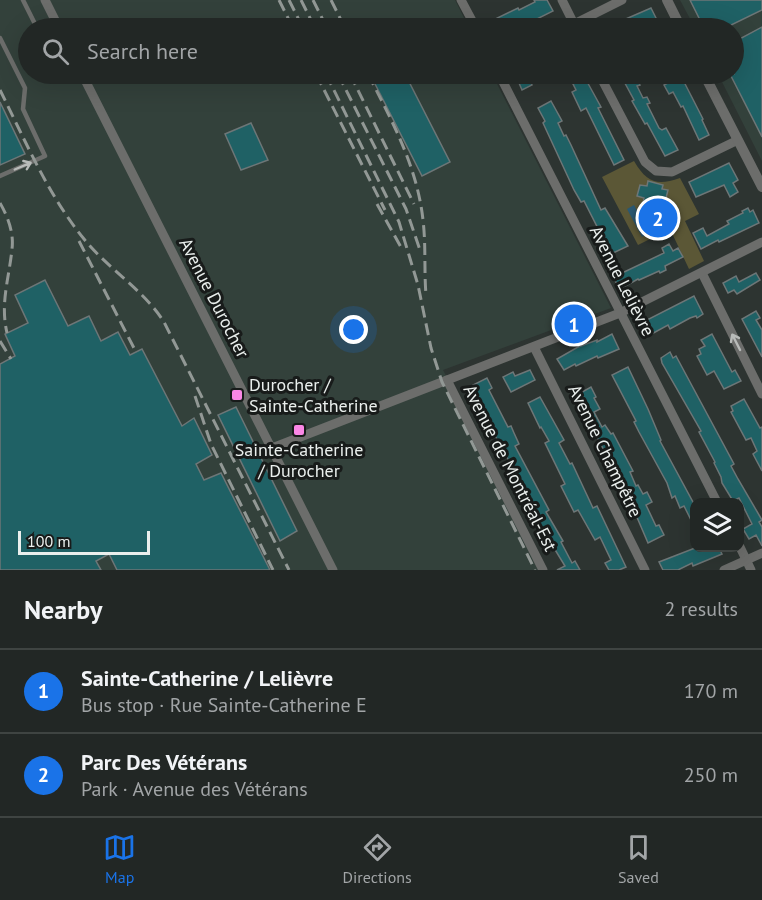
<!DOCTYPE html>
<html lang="en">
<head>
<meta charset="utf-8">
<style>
	:root { --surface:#222725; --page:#2a2f2d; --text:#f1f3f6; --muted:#a2a5a7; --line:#3f4442; --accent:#1a73e8 }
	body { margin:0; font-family:"PT Sans",sans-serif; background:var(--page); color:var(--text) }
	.controls { position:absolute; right:18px; bottom:18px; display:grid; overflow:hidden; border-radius:12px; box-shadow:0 6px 24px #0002 }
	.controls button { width:54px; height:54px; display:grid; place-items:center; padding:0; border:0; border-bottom:2px solid var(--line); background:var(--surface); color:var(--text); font:30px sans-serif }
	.scale { position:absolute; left:18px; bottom:15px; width:132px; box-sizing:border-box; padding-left:6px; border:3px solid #eaefed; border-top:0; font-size:16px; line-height:21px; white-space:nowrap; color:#eaefed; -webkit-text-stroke:4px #181b1a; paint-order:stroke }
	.you { position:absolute; left:354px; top:330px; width:21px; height:21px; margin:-15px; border:4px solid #fff; border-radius:50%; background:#1a73e8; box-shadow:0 0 0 9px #1a73e833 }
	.badge { display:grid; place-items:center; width:39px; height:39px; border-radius:50%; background:var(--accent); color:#fff; font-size:20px; font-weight:700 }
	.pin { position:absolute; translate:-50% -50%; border:3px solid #fff; box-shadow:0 2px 6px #0006 }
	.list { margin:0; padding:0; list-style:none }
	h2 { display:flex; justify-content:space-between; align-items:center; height:78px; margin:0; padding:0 24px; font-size:26px }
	h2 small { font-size:20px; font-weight:400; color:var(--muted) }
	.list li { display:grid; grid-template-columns:39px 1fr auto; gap:18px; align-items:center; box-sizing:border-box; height:84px; padding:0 24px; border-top:2px solid var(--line) }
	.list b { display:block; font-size:22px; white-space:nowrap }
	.list p { margin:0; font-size:20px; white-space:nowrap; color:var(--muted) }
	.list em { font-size:20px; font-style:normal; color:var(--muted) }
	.icon { flex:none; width:33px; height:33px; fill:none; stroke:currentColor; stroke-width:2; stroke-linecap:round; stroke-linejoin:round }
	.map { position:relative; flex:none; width:762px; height:570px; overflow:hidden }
	.search { position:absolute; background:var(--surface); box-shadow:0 6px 24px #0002; left:18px; right:18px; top:18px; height:66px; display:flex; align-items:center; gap:15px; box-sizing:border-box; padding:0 21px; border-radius:33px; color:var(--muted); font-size:22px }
	.sheet { height:246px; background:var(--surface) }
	nav { display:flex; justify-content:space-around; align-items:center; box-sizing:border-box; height:84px; border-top:2px solid var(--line); background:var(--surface); font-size:16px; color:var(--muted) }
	nav a { display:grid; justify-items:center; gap:3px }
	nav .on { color:var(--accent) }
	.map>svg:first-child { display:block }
</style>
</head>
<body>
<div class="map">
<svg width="762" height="570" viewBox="0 0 762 570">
	<rect width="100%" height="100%" fill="#2d3431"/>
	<g fill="#33413b">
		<path d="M0,0H455L469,28H28V74H492L611,308L443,370L546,570H0Z"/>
		<path d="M680,0H762V161L718,74H734V28H695Z"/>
	</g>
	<path fill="#5b5736" d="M634,161C647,183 657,186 680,178L699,214L685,221L704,261L689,269L670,229L638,245L602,177Z"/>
	<path fill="#2a5871" d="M634,205L644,224L645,221L642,217L647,216L646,220L653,225L650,233L647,230L649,233L642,237L627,209Z"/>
	<g fill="#1f6165" stroke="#6d7677" stroke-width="1.5">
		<path d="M534,0H547L553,11L519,28H492L489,22L518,8L519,10L535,2Z"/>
		<path d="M690,0H762V10L725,28H704Z"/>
		<path d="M651,8L659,24L649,28L648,26L642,28H605Z"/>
		<path d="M762,27V137L730,74H734V42Z"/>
		<path d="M370,74H405L450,162L422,176Z"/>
		<path d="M522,74H527L532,85L522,90L516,76Z"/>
		<path d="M620,74H634L640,85L637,86L643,98L647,97L650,103L647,104L659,128L662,130L666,128L678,150L665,156L647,123L645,124L632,101L634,100Z"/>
		<path d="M681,76L703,119L702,120L709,135L699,140L683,106L681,107L673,92L669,94L664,85Z"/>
		<path d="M585,78L601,107L598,108L624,160L614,165L586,108L581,111L572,92L576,90L573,84Z"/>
		<path d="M551,101L562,121L558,123L564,136L566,135L571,145L601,210L605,208L628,246L611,254L584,201L581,202L574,190L543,123L545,121L538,108Z"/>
		<path d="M0,102L25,154L0,165Z"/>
		<path d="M251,123L268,160L241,170L225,134Z"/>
		<path d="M729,163L738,180L733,183L738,192L730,197L724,185L696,197L689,182Z"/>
		<path d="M648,181L663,185L662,189L668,190L665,202L657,200L654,213H648L642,209L644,198L637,196L640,185L647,186Z"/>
		<path d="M748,208L750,212L753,210L759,223L719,242L718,240L701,249L693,233L703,228L707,236L729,224L727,221L743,213L742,211Z"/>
		<path d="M669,244L673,251L678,248L683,257L665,266L666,270L660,273L659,271L639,280L638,279L620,289L614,279L623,274L622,273L664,253L662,248Z"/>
		<path d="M756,273L760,280L737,294L734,290L728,293L723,283L736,276L739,282Z"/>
		<path d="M45,280L68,326L89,316L101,341L118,332L130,355L142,349L182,426L194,418L212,455L196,464L204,480L221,473L270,570H117L109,554L96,561L101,570H0V364L15,356L5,334L28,323L15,295Z"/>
		<path d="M694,296L703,314L697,318L696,316L690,318L670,329L668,325L648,336L641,323Z"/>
		<path d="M756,311L760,318L756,320L762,330V357L742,319Z"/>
		<path d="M612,334L619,349L598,358L597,356L576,366L575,364L564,370L557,359L578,347L597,340V342Z"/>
		<path d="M712,334L732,372L735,370L741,381L724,389L714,371L707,375L697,356L701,354L699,349L705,346L701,340Z"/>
		<path d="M670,352L673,358L676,356L734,464L731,466L738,479L762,520L759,522L762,527V546L756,535L749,539L743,529L752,524L739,498L733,501L722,483L721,477L714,463L715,462L699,432L701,431L662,363L661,358Z"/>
		<path d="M628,367L648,409L661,440L660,441L694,504V526L684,506L680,508L675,496L672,498L667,483L639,432L634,422L636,421L612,375Z"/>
		<path d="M530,370L535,380L511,392L503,377L513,372L515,376Z"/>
		<path d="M487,378L492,388L489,390L508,427L511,426L514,433L519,444L515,446L549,510L546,512L563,541L561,542L572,563L575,561L580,570H557L565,566L521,494L509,461L493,432L473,385Z"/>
		<path d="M591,387L596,397L594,398L600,409L594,412L602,427L605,425L611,434L613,433L633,471L630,472L636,486L638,485L643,494L647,492L652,502L646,505L656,526L659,525L664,535L648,543L630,501L596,435L594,436L573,397Z"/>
		<path d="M540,397L564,440L559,443L570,464L572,463L593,508L597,506L626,567L619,570H609L605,563L611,560L600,537L595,540L578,510L574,512L561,486L565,484L545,443L549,441L541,427L540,428L528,403Z"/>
		<path d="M744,399L760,428L762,427V471L753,454L757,451L751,438L746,440L731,412L733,411L731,406Z"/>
		<path d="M236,407L297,531L280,541L218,415Z"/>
		<path d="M695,548H719L722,554L693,566L692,563L678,570H663L659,562Z"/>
	</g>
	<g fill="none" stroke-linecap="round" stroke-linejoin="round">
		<g stroke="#6c6d6b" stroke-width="4.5">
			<path d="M23,0L37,28"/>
			<path d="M0,38L25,88L23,109L45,156L0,176"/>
		</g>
		<g stroke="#6c6d6b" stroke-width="9">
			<path d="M45,0L59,28"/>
			<path d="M461,0L476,28"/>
			<path d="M562,0L576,28"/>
			<path d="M566,28L622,0"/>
			<path d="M82,74L333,570"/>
			<path d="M499,74L717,502"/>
			<path d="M599,74L645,162L656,171L672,172L738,140"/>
			<path d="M702,273L762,394"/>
			<path d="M534,347L645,570"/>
			<path d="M447,380L543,570"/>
			<path d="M272,448L620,313L762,242"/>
			<path d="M740,547L751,570"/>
			<path d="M724,570L762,553"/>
		</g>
		<g stroke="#6c6d6b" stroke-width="10">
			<path d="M667,0L681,28"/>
			<path d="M704,74L762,187"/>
		</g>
		<g stroke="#929895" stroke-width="3" stroke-dasharray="12 6" stroke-linecap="butt">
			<path d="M279,0L293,28"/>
			<path d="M289,0L303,28"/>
			<path d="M301,0L315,28"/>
			<path d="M313,0L327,28"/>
			<path d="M331,0L345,28"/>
			<path d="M316,74L385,210"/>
			<path d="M326,74L399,222L418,285L431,348L442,382L535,570"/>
			<path d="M338,74L406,209L420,250"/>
			<path d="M350,74L414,204"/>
			<path d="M368,74C392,121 417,166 423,220C426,245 424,270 426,295"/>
			<path d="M0,90C25,140 48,195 84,239C108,269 143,289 164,322L289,570"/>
			<path d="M0,203C8,217 14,233 12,249C9,279 0,303 7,333"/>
			<path d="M377,204L402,249"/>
			<path d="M79,241L136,352"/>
			<path d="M0,341L11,359"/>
			<path d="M195,396L211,444L273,570"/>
		</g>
	</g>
	<defs><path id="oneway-shaft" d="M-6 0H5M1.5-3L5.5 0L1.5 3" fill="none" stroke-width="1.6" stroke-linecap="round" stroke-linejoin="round" transform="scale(1.5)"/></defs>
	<g stroke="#b8bbb9">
		<use href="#oneway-shaft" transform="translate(23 166) rotate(-23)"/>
		<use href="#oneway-shaft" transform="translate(736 342) rotate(-117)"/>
	</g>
	<g fill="#fb87e6" stroke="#181b1a" stroke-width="2">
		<rect x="231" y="389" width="12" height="12" rx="3"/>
		<rect x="293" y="424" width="12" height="12" rx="3"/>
	</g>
	<g text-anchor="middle" stroke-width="6" stroke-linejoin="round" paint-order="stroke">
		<g font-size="18" fill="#eaefed" stroke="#181b1a">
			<text transform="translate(622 281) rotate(63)" y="6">Avenue Lelièvre</text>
			<text transform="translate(214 298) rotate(63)" y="6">Avenue Durocher</text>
			<text transform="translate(605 451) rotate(64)" y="6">Avenue Champêtre</text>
			<text transform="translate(510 468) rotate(63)" y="6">Avenue de Montréal-Est</text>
		</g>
		<g font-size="18" fill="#eaefed" stroke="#181b1a" text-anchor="start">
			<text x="249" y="391">Durocher /<tspan x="249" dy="21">Sainte-Catherine</tspan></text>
			<text x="299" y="456" text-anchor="middle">Sainte-Catherine<tspan x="299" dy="21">/ Durocher</tspan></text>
		</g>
	</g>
</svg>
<div class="controls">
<button><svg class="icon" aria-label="layers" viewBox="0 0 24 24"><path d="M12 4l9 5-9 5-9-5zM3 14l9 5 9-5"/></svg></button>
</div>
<div class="scale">100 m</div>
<div class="you"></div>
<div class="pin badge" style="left:574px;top:324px">1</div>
<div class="pin badge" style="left:658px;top:218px">2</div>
<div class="search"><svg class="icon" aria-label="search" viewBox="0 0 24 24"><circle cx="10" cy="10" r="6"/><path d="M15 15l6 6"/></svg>Search here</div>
</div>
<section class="sheet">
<h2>Nearby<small>2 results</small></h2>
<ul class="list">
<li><span class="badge">1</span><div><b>Sainte-Catherine / Lelièvre</b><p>Bus stop · Rue Sainte-Catherine E</p></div><em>170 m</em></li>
<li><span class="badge">2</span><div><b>Parc Des Vétérans</b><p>Park · Avenue des Vétérans</p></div><em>250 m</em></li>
</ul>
</section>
<nav>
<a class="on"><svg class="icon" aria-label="map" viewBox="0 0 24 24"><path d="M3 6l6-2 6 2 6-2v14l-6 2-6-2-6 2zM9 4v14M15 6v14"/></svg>Map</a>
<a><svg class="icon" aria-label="directions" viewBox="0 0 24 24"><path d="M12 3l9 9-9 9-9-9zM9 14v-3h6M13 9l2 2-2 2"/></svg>Directions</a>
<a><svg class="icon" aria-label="saved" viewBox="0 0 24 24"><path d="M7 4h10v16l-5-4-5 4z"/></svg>Saved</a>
</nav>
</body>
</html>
